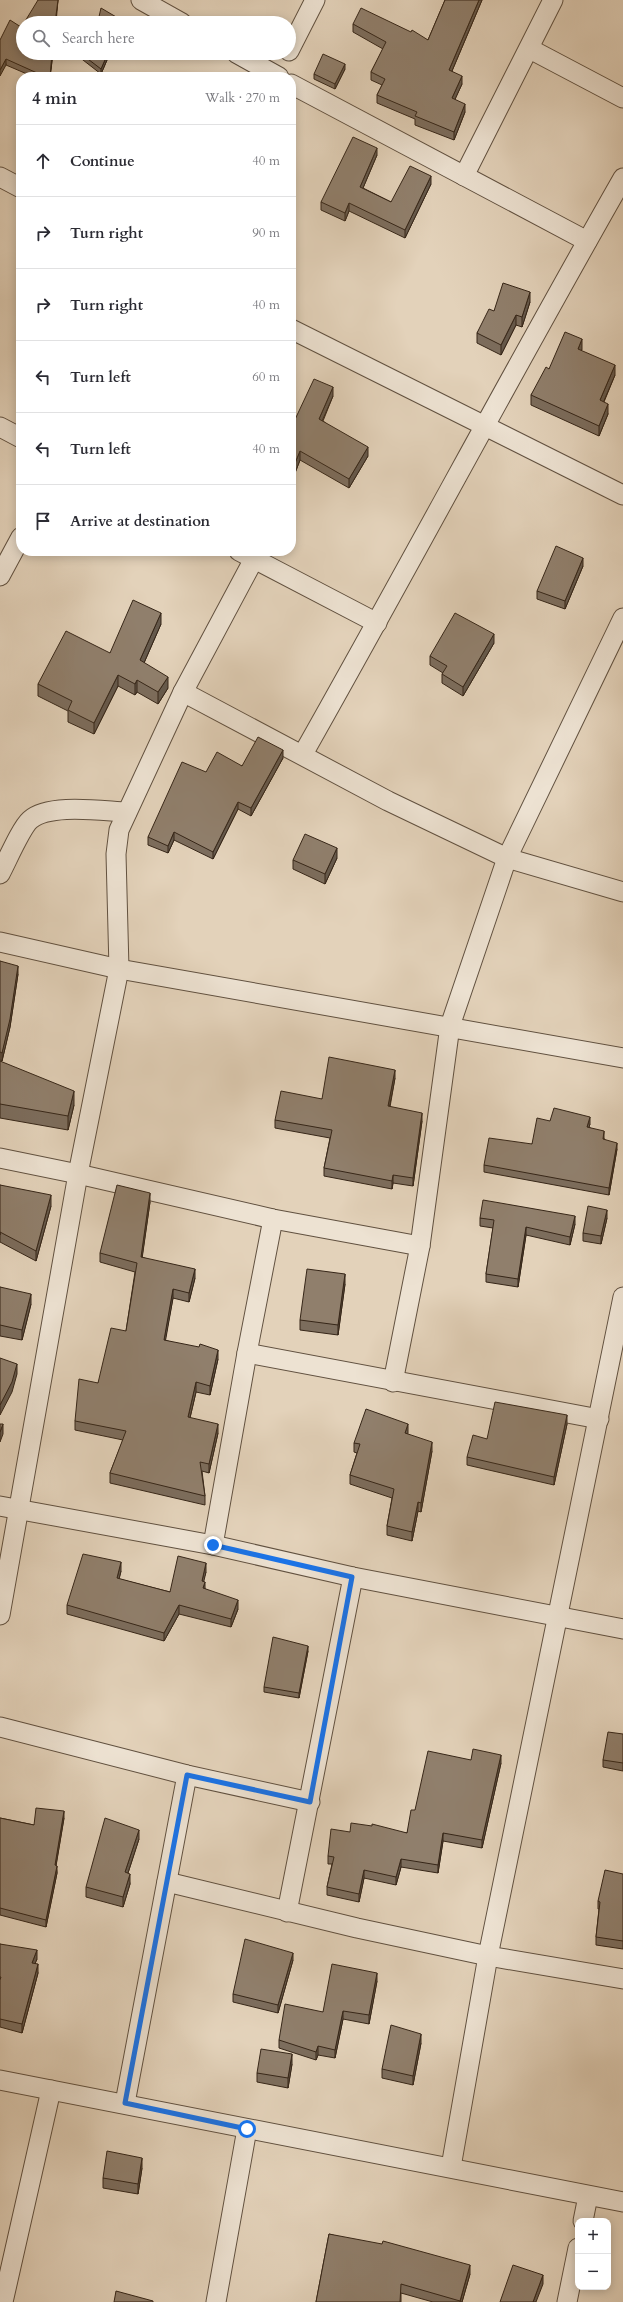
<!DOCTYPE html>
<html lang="en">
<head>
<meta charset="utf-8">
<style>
	:root { --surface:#fff; --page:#f7f7f7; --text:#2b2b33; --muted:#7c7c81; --line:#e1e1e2 }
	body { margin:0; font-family:Cardo,serif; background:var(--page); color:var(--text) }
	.controls { position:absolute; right:12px; bottom:12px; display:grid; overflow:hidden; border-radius:8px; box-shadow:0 2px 10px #0003 }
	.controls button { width:36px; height:36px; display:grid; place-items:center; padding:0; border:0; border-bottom:1px solid var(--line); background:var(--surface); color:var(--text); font:20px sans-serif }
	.stop { position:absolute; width:12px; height:12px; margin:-9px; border:3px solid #1a73e8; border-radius:50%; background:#fff }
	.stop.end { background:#1a73e8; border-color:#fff; box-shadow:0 1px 4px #0008 }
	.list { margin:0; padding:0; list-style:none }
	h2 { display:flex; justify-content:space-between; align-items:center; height:52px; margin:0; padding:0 16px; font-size:17px }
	h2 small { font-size:13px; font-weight:400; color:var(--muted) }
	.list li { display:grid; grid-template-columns:26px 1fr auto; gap:12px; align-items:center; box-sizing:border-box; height:72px; padding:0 16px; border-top:1px solid var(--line) }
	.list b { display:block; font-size:15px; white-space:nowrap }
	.list em { font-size:13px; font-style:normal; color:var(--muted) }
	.icon { flex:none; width:22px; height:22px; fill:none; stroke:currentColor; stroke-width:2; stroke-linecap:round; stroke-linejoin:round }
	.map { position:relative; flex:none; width:623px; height:2302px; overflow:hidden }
	.search { position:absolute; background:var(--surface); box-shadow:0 2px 10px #0003; left:16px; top:16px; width:280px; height:44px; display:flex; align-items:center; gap:10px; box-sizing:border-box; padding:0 14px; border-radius:22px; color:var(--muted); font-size:15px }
	.panel { position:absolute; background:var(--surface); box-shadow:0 2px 10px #0003; left:16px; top:72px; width:280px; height:484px; border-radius:16px }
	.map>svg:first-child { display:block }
</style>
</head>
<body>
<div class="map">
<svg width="623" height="2302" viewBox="0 0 623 2302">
	<rect width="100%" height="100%" fill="#e3d2ba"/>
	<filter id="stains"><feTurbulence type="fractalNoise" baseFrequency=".005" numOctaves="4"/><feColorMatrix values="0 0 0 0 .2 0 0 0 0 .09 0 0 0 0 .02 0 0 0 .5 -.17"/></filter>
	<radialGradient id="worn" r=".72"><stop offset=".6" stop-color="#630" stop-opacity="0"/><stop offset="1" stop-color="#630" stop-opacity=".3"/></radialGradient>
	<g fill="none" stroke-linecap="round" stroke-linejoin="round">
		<defs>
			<g id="minor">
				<path d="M141,0L182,23"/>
				<path d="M530,49L623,98"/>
				<path d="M289,51L315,0"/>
				<path d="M236,53L279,77"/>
				<path d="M291,84L587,241"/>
				<path d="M464,176L553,0"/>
				<path d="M0,177L21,188"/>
				<path d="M291,329L623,495"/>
				<path d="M0,427L21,438"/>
				<path d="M239,551L377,623"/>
				<path d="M0,576L21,537"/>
				<path d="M183,692L388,801L507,858L623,892"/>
				<path d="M303,754C411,563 514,369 623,178"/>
				<path d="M0,874C7,861 21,828 30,820C49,803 102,811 127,812"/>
				<path d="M0,942L119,969L623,1058"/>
				<path d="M0,1158L78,1174L273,1219L420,1246"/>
				<path d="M247,1353L599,1419"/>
				<path d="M393,1382L420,1246L450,1026L507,858L623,618"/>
				<path d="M0,1506L213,1545L353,1577L623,1629"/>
				<path d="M213,1545L247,1353L273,1219"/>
				<path d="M0,1615L78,1174L119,969L116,854L119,830L183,692L254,559"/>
				<path d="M0,1727L187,1775L310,1802"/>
				<path d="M167,1882L357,1928L488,1956L623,1979"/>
				<path d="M287,1912L353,1577"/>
				<path d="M0,2080L623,2202"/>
				<path d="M125,2103L187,1775"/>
				<path d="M451,2167L488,1956L623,1297"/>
				<path d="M583,2221L588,2196"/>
				<path d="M3,2302L51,2090"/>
				<path d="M216,2302L247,2129"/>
				<path d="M567,2302L578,2248"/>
			</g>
		</defs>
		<use href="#minor" stroke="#615140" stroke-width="21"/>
		<use href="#minor" stroke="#ede2d2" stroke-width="19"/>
	</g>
	<g fill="#7c6d5d" stroke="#362618">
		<path d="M445,0H482L452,71L462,84L455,99L465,112L454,140L415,125V119L377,103V95L382,85L371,80V72L383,49L353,32V24L428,40Z"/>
		<path d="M0,40L23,53H53L50,77H34L6,65Z"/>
		<path d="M74,53H110L101,74Z"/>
		<path d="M345,69L335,89L314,79V74Z"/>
		<path d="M377,155L363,188L391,202L431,184L405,238L349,211L345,221L321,210V202Z"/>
		<path d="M530,302L522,327L516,325L501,355L477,343V333L494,311Z"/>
		<path d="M582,349L581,351L615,375L604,402L608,414L599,436L531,405V395L549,369Z"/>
		<path d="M333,396L323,421L368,456L349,488L300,460L295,473L291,471V428Z"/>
		<path d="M583,566L565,609L537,599V591Z"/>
		<path d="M161,624L144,663L168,688L158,704L137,692L135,695L118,686L94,734L68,722V711L38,696V684L110,653Z"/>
		<path d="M494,643L463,696L442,683V674L443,673L430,665V656Z"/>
		<path d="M283,758L251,816L238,809L213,859L174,840L168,853L148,845V837L206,772Z"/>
		<path d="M337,858L325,884L293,869V860Z"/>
		<path d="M0,961L18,974L10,1027L2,1061L0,1060Z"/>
		<path d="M0,1061L74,1105L68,1130L0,1118Z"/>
		<path d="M395,1078L390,1107L422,1121L413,1186L393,1183L392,1189L324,1176V1168L330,1138L275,1128V1120L322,1099Z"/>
		<path d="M550,1121L590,1124L589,1127L604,1138V1139L617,1149L609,1195L484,1172V1165L532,1144Z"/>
		<path d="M0,1185L51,1206L36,1261L0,1242Z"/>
		<path d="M150,1202L142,1257L195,1278L189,1302L173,1298L165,1340L218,1359L210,1395L196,1392L190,1418L218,1433L209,1473L202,1471L205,1496V1505L110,1483V1473L123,1440L75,1430V1421L98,1383L126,1331L135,1272L100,1262V1253Z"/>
		<path d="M480,1218L575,1224L570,1245L526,1235L518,1287L486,1282V1274L493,1228L480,1226Z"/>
		<path d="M607,1218L601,1244L583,1241V1233Z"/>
		<path d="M345,1284L338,1335L300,1330V1320Z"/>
		<path d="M0,1287L31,1304L22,1340L0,1336Z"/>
		<path d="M567,1424L554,1485L467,1465V1457L487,1439Z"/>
		<path d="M408,1433L407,1434L432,1451L421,1512L418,1511L412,1541L387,1535V1526L392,1498L350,1484V1475L357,1453L354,1452V1443Z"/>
		<path d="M121,1571L119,1579L170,1592L206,1572L203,1581L205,1589L238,1609L231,1627L179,1614L164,1641L67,1614V1605Z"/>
		<path d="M308,1651L299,1698L264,1692V1687Z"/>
		<path d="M623,1734V1771L603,1767V1760Z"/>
		<path d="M471,1760L501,1763L482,1848L443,1841L438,1873L401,1867L396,1885L364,1878L359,1902L327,1895V1887L332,1864H328V1856L350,1832L407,1833L415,1810Z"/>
		<path d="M0,1818L34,1825L64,1818L56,1865L57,1873L46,1927L0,1915Z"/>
		<path d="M139,1839L128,1873L130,1884L123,1907L86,1897V1887Z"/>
		<path d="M623,1874V1949L596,1945V1937L599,1909H598V1901Z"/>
		<path d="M0,1944L37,1959L35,1963L38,1973L22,2033L0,2027Z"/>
		<path d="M293,1960L278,2013L233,2002V1994Z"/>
		<path d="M377,1981L369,2024L343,2019L335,2058L318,2055L316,2060L279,2048V2040L323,2012Z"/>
		<path d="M421,2043L413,2085L382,2078V2069Z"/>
		<path d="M292,2064L288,2088L257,2082V2073Z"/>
		<path d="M142,2168L138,2194L103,2188V2178Z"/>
		<path d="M329,2234L470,2274L462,2302H433L401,2293V2302H316Z"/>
	</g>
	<g fill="#65594c" stroke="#362618">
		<path d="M58,0L56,23H55Z"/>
		<path d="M479,0H482L449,78V70Z"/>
		<path d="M52,53H53L50,77Z"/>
		<path d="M108,53H110L101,74V69Z"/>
		<path d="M6,59V65L0,76V70Z"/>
		<path d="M345,64V69L335,89V84Z"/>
		<path d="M462,76V84L452,106V98Z"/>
		<path d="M465,104V112L454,140V132Z"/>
		<path d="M377,148V155L360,195V187Z"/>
		<path d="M431,176V184L405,238V230Z"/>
		<path d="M349,203V211L345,221V213Z"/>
		<path d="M530,292V302L522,327V317Z"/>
		<path d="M516,315V325L501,355V345Z"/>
		<path d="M582,339V349L578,359V349Z"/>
		<path d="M615,365V375L600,410V400Z"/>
		<path d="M333,387V396L319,428V419Z"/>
		<path d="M608,404V414L599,436V426Z"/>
		<path d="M368,447V456L349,488V479Z"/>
		<path d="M300,451V460L295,473V463Z"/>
		<path d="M583,558V566L565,609V601Z"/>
		<path d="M161,613V624L140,672V660Z"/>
		<path d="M494,634V643L463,696V687Z"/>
		<path d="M118,675V686L94,734V723Z"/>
		<path d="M168,677V688L158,704V692Z"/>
		<path d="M137,680V692L135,695V684Z"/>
		<path d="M283,750V758L251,816V808Z"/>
		<path d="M238,802V809L213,859V852Z"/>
		<path d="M174,832V840L168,853V846Z"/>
		<path d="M337,848V858L325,884V874Z"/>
		<path d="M18,966V974L10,1027L2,1061V1053Z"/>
		<path d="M395,1070V1078L388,1114V1106Z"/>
		<path d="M74,1091V1105L68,1130V1116Z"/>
		<path d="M422,1113V1121L413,1186V1178Z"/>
		<path d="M590,1117V1124L587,1133V1127Z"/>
		<path d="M604,1131V1138L603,1146V1139Z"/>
		<path d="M617,1143V1149L609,1195V1188Z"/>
		<path d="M393,1175V1183L392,1189V1181Z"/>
		<path d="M150,1193V1202L141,1266V1257Z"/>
		<path d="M51,1195V1206L36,1261V1251Z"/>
		<path d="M607,1210V1218L601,1244V1236Z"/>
		<path d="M575,1216V1224L570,1245V1237Z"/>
		<path d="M526,1227V1235L518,1287V1279Z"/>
		<path d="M195,1269V1278L189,1302V1293Z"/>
		<path d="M345,1274V1284L338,1335V1325Z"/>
		<path d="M173,1289V1298L164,1349V1340Z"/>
		<path d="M31,1294V1304L22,1340V1330Z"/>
		<path d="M218,1350V1359L210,1395V1386Z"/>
		<path d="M17,1364V1374L12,1392L0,1415V1405Z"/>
		<path d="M196,1382V1392L188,1426V1417Z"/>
		<path d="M567,1415V1424L554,1485V1477Z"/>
		<path d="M3,1424V1434L0,1442V1432Z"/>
		<path d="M218,1424V1433L209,1473V1464Z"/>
		<path d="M408,1424V1433L405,1442V1433Z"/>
		<path d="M432,1442V1451L421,1512V1503Z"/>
		<path d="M418,1502V1511L412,1541V1532Z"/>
		<path d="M121,1562V1571L117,1587V1578Z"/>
		<path d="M206,1563V1572L202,1589V1581Z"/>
		<path d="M205,1582V1590L203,1588Z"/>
		<path d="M238,1600V1609L231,1627V1619Z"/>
		<path d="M179,1605V1614L164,1641V1633Z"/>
		<path d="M308,1646V1651L299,1698V1693Z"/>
		<path d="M501,1755V1763L482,1848V1840Z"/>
		<path d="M64,1811V1818L55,1872V1865Z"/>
		<path d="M139,1830V1839L125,1882V1872Z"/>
		<path d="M443,1833V1841L438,1873V1865Z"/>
		<path d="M401,1859V1867L396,1885V1877Z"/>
		<path d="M57,1866V1873L46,1927V1920Z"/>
		<path d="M364,1870V1878L359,1902V1894Z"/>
		<path d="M130,1874V1884L123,1907V1897Z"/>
		<path d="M37,1950V1959L32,1971V1963Z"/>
		<path d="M293,1953V1960L278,2013V2005Z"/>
		<path d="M38,1964V1973L22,2033V2024Z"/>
		<path d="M377,1973V1981L369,2024V2015Z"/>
		<path d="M343,2011V2019L335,2058V2050Z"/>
		<path d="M421,2034V2043L413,2085V2076Z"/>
		<path d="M318,2046V2055L316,2060V2052Z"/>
		<path d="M292,2054V2064L288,2088V2078Z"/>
		<path d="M142,2158V2168L138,2194V2184Z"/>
		<path d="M470,2265V2274L462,2302H460Z"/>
		<path d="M543,2275V2284L536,2302H533Z"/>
	</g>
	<g fill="#907f6c" stroke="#362618">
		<path d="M38,0H58L55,23H24Z"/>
		<path d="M445,0H479L449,70L462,76L452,98L465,104L454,132L415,116L417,112L377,95L385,79L371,72L386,42L353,24L361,8L411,32L412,30L428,40Z"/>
		<path d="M101,8L123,21L122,23H87L90,18L98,21Z"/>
		<path d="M10,20L21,27L23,24V53H52L50,77H46L6,59L0,70V40Z"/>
		<path d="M80,53H108L101,69Z"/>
		<path d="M323,54L345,64L335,84L314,74Z"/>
		<path d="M353,137L377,148L360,187L391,202L410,166L431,176L405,230L349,203L345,213L321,202Z"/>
		<path d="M503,283L530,292L522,317L516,315L501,345L477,333L489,309L494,311Z"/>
		<path d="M565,332L582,339L578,349L615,365L600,400L608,404L599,426L531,395L546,367L549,369Z"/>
		<path d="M314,379L333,387L319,419L368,447L349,479L300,451L295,463L291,462V428Z"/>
		<path d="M556,546L583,558L565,601L537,591Z"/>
		<path d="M133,600L161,613L140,660L168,677L158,692L137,680L135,684L118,675L94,723L68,710L72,701L38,684L66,631L110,653Z"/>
		<path d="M455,613L494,634L463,687L442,674L447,666L430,656Z"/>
		<path d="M258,737L283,750L251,808L238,802L213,852L174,832L168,846L148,837L182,762L206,772L217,752L242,766Z"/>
		<path d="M305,834L337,848L325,874L293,860Z"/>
		<path d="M0,961L18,966L10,1019L2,1053L0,1052Z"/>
		<path d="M329,1057L395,1070L388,1106L422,1113L413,1178L393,1175L392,1181L324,1168L332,1130L275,1120L281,1091L322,1099Z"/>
		<path d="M0,1061L74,1091L68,1116L0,1104Z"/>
		<path d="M554,1108L590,1117L587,1127L604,1131L603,1139L617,1143L609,1188L484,1165L489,1138L532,1144L537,1118L550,1121Z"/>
		<path d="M0,1185L51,1195L36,1251L0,1232V1235Z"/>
		<path d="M117,1185L150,1193L141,1257L195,1269L189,1293L173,1289L164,1340L199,1347L200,1344L218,1350L210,1386L196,1382L188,1417L218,1424L209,1464L200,1462L205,1496L110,1473L126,1431L75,1421L79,1379L98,1383L111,1328L126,1331L137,1263L100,1253Z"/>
		<path d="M483,1200L575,1216L570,1237L526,1227L518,1279L486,1274L494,1220L480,1218Z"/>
		<path d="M588,1206L607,1210L601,1236L583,1233Z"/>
		<path d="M307,1269L345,1274L338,1325L300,1320Z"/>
		<path d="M0,1287L31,1294L22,1330L0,1325Z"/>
		<path d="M0,1358L17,1364L12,1382L0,1405Z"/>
		<path d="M495,1402L567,1415L554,1477L467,1457L473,1435L487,1439Z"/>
		<path d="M366,1409L408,1424L405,1433L432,1442L421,1503L418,1502L412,1532L387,1526L394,1489L350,1475L360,1444L354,1443Z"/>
		<path d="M0,1424H3L0,1432Z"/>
		<path d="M83,1554L121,1562L117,1578L170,1592L178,1556L206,1563L202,1581L205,1582L203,1588L238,1600L231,1619L179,1605L164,1633L67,1605Z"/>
		<path d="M273,1637L308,1646L299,1693L264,1687Z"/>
		<path d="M608,1732L623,1734V1763L603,1760Z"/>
		<path d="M473,1749L501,1755L482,1840L443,1833L438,1865L401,1859L396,1877L364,1870L359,1894L327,1887L334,1857L328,1856L331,1829L350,1832L351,1823L372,1826V1824L407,1833L411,1810H415L428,1751L471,1760Z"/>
		<path d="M36,1808L64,1811L55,1865L57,1866L46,1920L0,1908V1818L34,1825Z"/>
		<path d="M105,1818L139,1830L125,1872L130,1874L123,1897L86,1887Z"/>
		<path d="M605,1870L623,1874V1941L596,1937L600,1902L598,1901Z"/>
		<path d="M245,1939L293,1953L278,2005L233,1994Z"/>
		<path d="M0,1944L37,1950L32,1963L38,1964L22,2024L0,2019V1980L1,1977H0Z"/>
		<path d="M332,1964L377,1973L369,2015L343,2011L335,2050L318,2046L316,2052L279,2040L285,2004L323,2012Z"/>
		<path d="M391,2025L421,2034L413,2076L382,2069Z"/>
		<path d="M261,2049L292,2054L288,2078L257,2073Z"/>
		<path d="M107,2151L142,2158L138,2184L103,2178Z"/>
		<path d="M329,2234L382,2244L383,2241L470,2265L460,2301L401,2284L400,2302H316Z"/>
		<path d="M513,2265L543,2275L533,2302H500Z"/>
		<path d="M116,2291L153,2301V2302H114Z"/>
	</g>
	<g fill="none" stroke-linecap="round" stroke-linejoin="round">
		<path stroke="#1a73e8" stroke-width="5" d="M213,1545L352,1577L310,1802L187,1775L125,2103L247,2129"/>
	</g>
	<rect width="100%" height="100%" filter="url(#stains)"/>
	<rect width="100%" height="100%" fill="url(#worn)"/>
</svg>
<div class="controls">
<button>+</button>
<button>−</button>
</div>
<div class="stop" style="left:247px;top:2129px"></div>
<div class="stop end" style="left:213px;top:1545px"></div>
<div class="search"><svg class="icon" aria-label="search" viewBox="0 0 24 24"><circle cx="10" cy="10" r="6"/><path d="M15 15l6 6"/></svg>Search here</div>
<section class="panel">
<h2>4 min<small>Walk · 270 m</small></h2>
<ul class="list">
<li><svg class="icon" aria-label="ahead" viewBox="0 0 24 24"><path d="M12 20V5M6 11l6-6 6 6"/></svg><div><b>Continue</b></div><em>40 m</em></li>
<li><svg class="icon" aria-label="right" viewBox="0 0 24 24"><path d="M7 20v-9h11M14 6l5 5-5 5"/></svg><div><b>Turn right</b></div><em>90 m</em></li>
<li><svg class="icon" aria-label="right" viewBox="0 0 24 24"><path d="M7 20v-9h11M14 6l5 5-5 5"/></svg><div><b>Turn right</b></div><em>40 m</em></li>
<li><svg class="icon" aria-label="left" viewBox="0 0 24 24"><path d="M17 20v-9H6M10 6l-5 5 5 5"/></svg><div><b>Turn left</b></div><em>60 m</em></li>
<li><svg class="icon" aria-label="left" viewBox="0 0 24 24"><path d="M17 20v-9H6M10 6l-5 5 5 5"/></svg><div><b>Turn left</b></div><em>40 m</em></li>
<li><svg class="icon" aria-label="arrive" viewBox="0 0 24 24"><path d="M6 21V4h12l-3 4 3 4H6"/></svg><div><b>Arrive at destination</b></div></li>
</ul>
</section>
</div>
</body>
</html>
